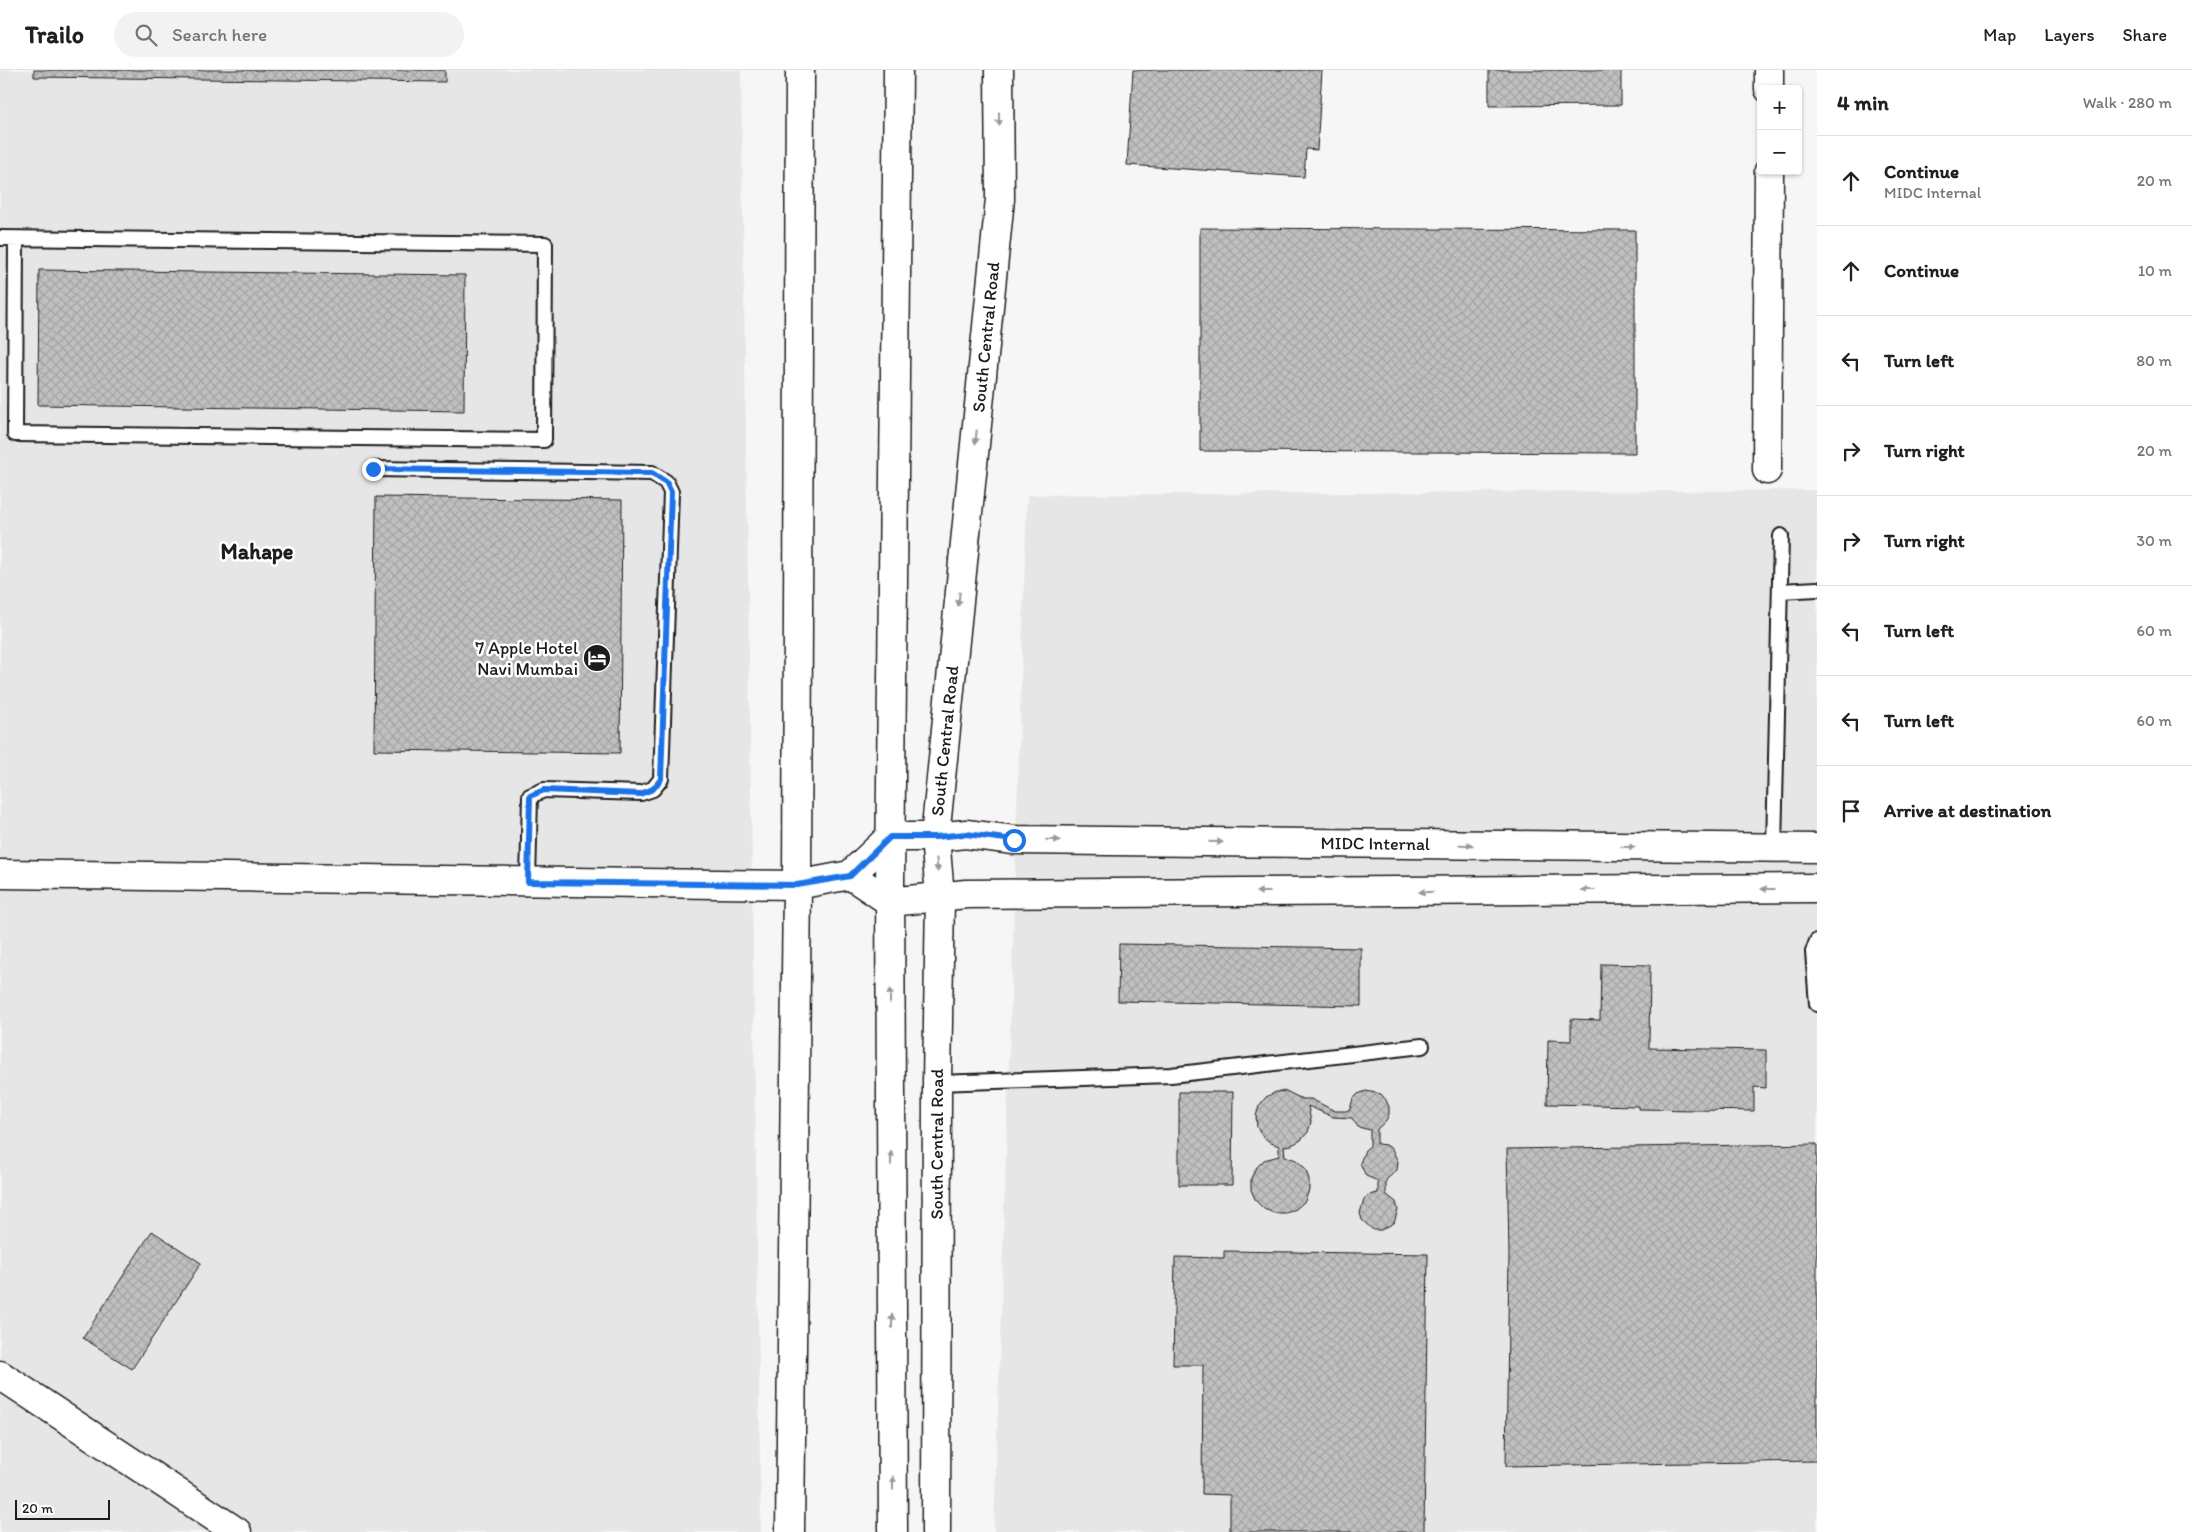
<!DOCTYPE html>
<html lang="en">
<head>
<meta charset="utf-8">
<style>
	:root { --surface:#fff; --page:#f2f2f2; --text:#202124; --muted:#757577; --line:#e0e0e0 }
	body { margin:0; font-family:Itim,sans-serif; background:var(--page); color:var(--text) }
	.controls { position:absolute; right:15px; top:15px; display:grid; overflow:hidden; border-radius:5px; box-shadow:0 1px 4px #0004 }
	.controls button { width:45px; height:45px; display:grid; place-items:center; padding:0; border:0; border-bottom:1px solid var(--line); background:var(--surface); color:var(--text); font:25px sans-serif }
	.scale { position:absolute; left:15px; bottom:12px; width:95px; box-sizing:border-box; padding-left:5px; border:2px solid #1c1c1c; border-top:0; font-size:14px; line-height:18px; white-space:nowrap; color:#1c1c1c; -webkit-text-stroke:4px #fff; paint-order:stroke }
	.stop { position:absolute; width:15px; height:15px; margin:-11px; border:4px solid #1a73e8; border-radius:50%; background:#fff }
	.stop.end { background:#1a73e8; border-color:#fff; box-shadow:0 1px 5px #0008 }
	.list { margin:0; padding:0; list-style:none }
	h2 { display:flex; justify-content:space-between; align-items:center; height:65px; margin:0; padding:0 20px; font-size:21px }
	h2 small { font-size:16px; font-weight:400; color:var(--muted) }
	.list li { display:grid; grid-template-columns:32px 1fr auto; gap:15px; align-items:center; box-sizing:border-box; height:90px; padding:0 20px; border-top:1px solid var(--line) }
	.list b { display:block; font-size:19px; white-space:nowrap }
	.list p { margin:0; font-size:16px; white-space:nowrap; color:var(--muted) }
	.list em { font-size:16px; font-style:normal; color:var(--muted) }
	.icon { flex:none; width:28px; height:28px; fill:none; stroke:currentColor; stroke-width:2; stroke-linecap:round; stroke-linejoin:round }
	.map { position:relative; flex:none; width:1817px; height:1462px; overflow:hidden }
	header { display:flex; align-items:center; gap:30px; box-sizing:border-box; height:70px; padding:0 25px; background:var(--surface); border-bottom:1px solid var(--line) }
	header strong { font-size:24px }
	nav { display:flex; gap:28px; margin-inline-start:auto; font-size:18px }
	.search { width:350px; height:45px; background:var(--page); display:flex; align-items:center; gap:12px; box-sizing:border-box; padding:0 18px; border-radius:28px; color:var(--muted); font-size:19px }
	main { display:flex }
	aside { flex:1; background:var(--surface) }
	.map>svg:first-child { display:block }
</style>
</head>
<body>
<header>
<strong>Trailo</strong>
<div class="search"><svg class="icon" aria-label="search" viewBox="0 0 24 24"><circle cx="10" cy="10" r="6"/><path d="M15 15l6 6"/></svg>Search here</div>
<nav><a>Map</a><a>Layers</a><a>Share</a></nav>
</header>
<main>
<div class="map">
<svg width="1817" height="1462" viewBox="0 0 1817 1462">
	<defs>
		<pattern id="building-cross-hatch" width="8" height="8" patternUnits="userSpaceOnUse" patternTransform="scale(1.25)"><rect width="8" height="8" fill="#c0c0c0"/><path d="M0 0l8 8M0 8l8-8" fill="none" stroke="#a4a4a4"/></pattern>
	</defs>
	<rect width="100%" height="100%" fill="#f6f6f6"/>
	<filter id="ink" filterUnits="userSpaceOnUse"><feTurbulence type="fractalNoise" baseFrequency=".02" numOctaves="2"/><feDisplacementMap in="SourceGraphic" scale="10" xChannelSelector="R" yChannelSelector="G"/><feConvolveMatrix kernelMatrix="1 2 1 2 8 2 1 2 1" color-interpolation-filters="sRGB"/></filter>
	<g filter="url(#ink)">
		<g fill="#e6e6e6">
			<path d="M0,0H741L761,1462H0Z"/>
			<path d="M1817,420V1462H994L1027,425Z"/>
		</g>
		<g fill="url(#building-cross-hatch)" stroke="#1c1c1c">
			<path d="M34,0H445V12L34,7Z"/>
			<path d="M1133,0H1322L1317,80L1306,79L1304,107L1127,95Z"/>
			<path d="M1489,0H1621V35L1489,36Z"/>
			<path d="M1200,158L1635,160V383L1200,381Z"/>
			<path d="M39,200L465,205L464,341L38,335Z"/>
			<path d="M376,427L622,430L620,683L374,680Z"/>
			<path d="M1119,874L1361,878V936L1118,931Z"/>
			<path d="M1601,894L1650,895L1649,978L1766,980V1018L1754,1017V1041L1638,1039V1036L1547,1034L1548,970L1571,971V949L1600,950Z"/>
			<path d="M1286,1021L1302,1029H1311L1335,1041H1346L1350,1039L1353,1029L1358,1024L1366,1021L1381,1024L1386,1030L1389,1037V1044L1386,1051L1377,1059V1074L1386,1075L1392,1079L1398,1092L1397,1100L1386,1110V1124L1396,1132L1398,1140L1394,1153L1381,1160H1373L1362,1150L1360,1143L1364,1130L1369,1125L1378,1123V1111L1366,1106L1360,1093L1365,1080L1370,1076V1060L1358,1057L1352,1048L1333,1047L1308,1036L1311,1052L1308,1062L1301,1070L1292,1075L1284,1076L1285,1086L1296,1090L1305,1098L1309,1109V1120L1305,1131L1296,1139L1286,1143H1274L1264,1139L1256,1131L1251,1120V1108L1256,1098L1264,1090L1279,1086V1076L1271,1073L1262,1066L1257,1057L1256,1046L1259,1036L1266,1027L1276,1022Z"/>
			<path d="M1179,1022H1233L1232,1115H1179Z"/>
			<path d="M1817,1074V1391L1506,1396L1509,1185L1507,1079Z"/>
			<path d="M152,1161L201,1193L132,1299L83,1268Z"/>
			<path d="M1224,1181L1428,1184L1424,1462H1230V1425L1202,1424L1203,1295H1173L1175,1187L1224,1188Z"/>
		</g>
		<g fill="none" stroke-linecap="round" stroke-linejoin="round">
			<defs>
				<g id="service">
					<path d="M0,168L545,174L544,370L15,364L16,169"/>
					<path d="M373,399L652,403L666,412L671,422L661,709L653,719L641,723L544,720L530,726L528,811"/>
					<path d="M1780,521L1817,519"/>
					<path d="M1774,778L1781,466"/>
					<path d="M1817,871L1813,882L1817,934"/>
					<path d="M937,1013L1171,1005L1422,976"/>
				</g>
				<g id="minor">
					<path d="M1769,19V0"/>
					<path d="M1767,400L1769,101"/>
					<path id="s1" d="M0,804L797,815L850,805L890,767H935L966,764L1014,770L1817,778"/>
					<path d="M850,805L890,832L966,824L1817,818"/>
					<path d="M0,1305L237,1462"/>
					<path d="M790,1462L797,815L800,0"/>
				</g>
				<g id="secondary">
					<path d="M893,1462L890,814L898,0"/>
					<path id="s2" d="M936,1462L937,1013L940,826L935,767L1000,129L999,0"/>
				</g>
			</defs>
			<use href="#service" stroke="#1c1c1c" stroke-width="18"/>
			<use href="#minor" stroke="#1c1c1c" stroke-width="31"/>
			<use href="#secondary" stroke="#1c1c1c" stroke-width="31"/>
			<use href="#service" stroke="#fff" stroke-width="14"/>
			<use href="#minor" stroke="#fff" stroke-width="28"/>
			<use href="#secondary" stroke="#fff" stroke-width="28"/>
		</g>
		<defs><path id="oneway-solid" d="M-6-.8H1V-3.2L6.5 0L1 3.2V.8H-6Z" transform="scale(1.25)"/></defs>
		<g fill="#999">
			<use href="#oneway-solid" transform="translate(999 49) rotate(89)"/>
			<use href="#oneway-solid" transform="translate(976 367) rotate(96)"/>
			<use href="#oneway-solid" transform="translate(959 529) rotate(96)"/>
			<use href="#oneway-solid" transform="translate(1053 770) rotate(1)"/>
			<use href="#oneway-solid" transform="translate(1216 772) rotate(1)"/>
			<use href="#oneway-solid" transform="translate(1466 775) rotate(1)"/>
			<use href="#oneway-solid" transform="translate(1628 777) rotate(1)"/>
			<use href="#oneway-solid" transform="translate(937 795) rotate(85)"/>
			<use href="#oneway-solid" transform="translate(1768 819) rotate(180)"/>
			<use href="#oneway-solid" transform="translate(1588 820) rotate(180)"/>
			<use href="#oneway-solid" transform="translate(1263 822) rotate(180)"/>
			<use href="#oneway-solid" transform="translate(1426 822) rotate(180)"/>
			<use href="#oneway-solid" transform="translate(890 926) rotate(-90)"/>
			<use href="#oneway-solid" transform="translate(891 1088) rotate(-90)"/>
			<use href="#oneway-solid" transform="translate(892 1251) rotate(-90)"/>
			<use href="#oneway-solid" transform="translate(893 1413) rotate(-90)"/>
		</g>
	</g>
	<g fill="none" stroke-linecap="round" stroke-linejoin="round" filter="url(#ink)">
		<path stroke="#1a73e8" stroke-width="6" d="M373,399L652,403L666,412L671,422L661,709L653,719L640,724L544,720L530,726L528,812L797,815L850,806L890,767H935L966,764L1014,770"/>
	</g>
	<defs>
		<symbol id="hotel-disc" viewBox="-11 -11 22 22"><circle r="9.5" fill="#1c1c1c" stroke="#fff"/><path d="M-6-4.5h1.5V1H6V5H4.5V3h-9V5H-6ZM-4 0a1.8 1.8 0 1 1 3.6 0ZM.5 0V-2.5h3Q6-2.5 6 0Z" fill="#fff"/></symbol>
	</defs>
	<g fill-rule="evenodd">
		<use href="#hotel-disc" x="581" y="572" width="32" height="32"/>
	</g>
	<g text-anchor="middle" stroke-width="5" stroke-linejoin="round" paint-order="stroke">
		<g font-size="18" fill="#1c1c1c" stroke="#fff">
			<text dy="6" stroke="none"><textPath href="#s2" startOffset="1198">South Central Road</textPath></text>
			<text dy="6" stroke="none"><textPath href="#s2" startOffset="792">South Central Road</textPath></text>
			<text dy="6" stroke="none"><textPath href="#s1" startOffset="1392">MIDC Internal</textPath></text>
			<text dy="6" stroke="none"><textPath href="#s2" startOffset="388">South Central Road</textPath></text>
		</g>
		<g font-size="18" fill="#1c1c1c" stroke="#fff" text-anchor="end">
			<text x="578" y="584">7 Apple Hotel<tspan x="578" dy="21">Navi Mumbai</tspan></text>
		</g>
		<g font-size="22" font-weight="bold" fill="#1c1c1c" stroke="#fff">
			<text x="257" y="489">Mahape</text>
		</g>
	</g>
</svg>
<div class="controls">
<button>+</button>
<button>−</button>
</div>
<div class="scale">20 m</div>
<div class="stop" style="left:1014px;top:770px"></div>
<div class="stop end" style="left:373px;top:399px"></div>
</div>
<aside>
<h2>4 min<small>Walk · 280 m</small></h2>
<ul class="list">
<li><svg class="icon" aria-label="ahead" viewBox="0 0 24 24"><path d="M12 20V5M6 11l6-6 6 6"/></svg><div><b>Continue</b><p>MIDC Internal</p></div><em>20 m</em></li>
<li><svg class="icon" aria-label="ahead" viewBox="0 0 24 24"><path d="M12 20V5M6 11l6-6 6 6"/></svg><div><b>Continue</b></div><em>10 m</em></li>
<li><svg class="icon" aria-label="left" viewBox="0 0 24 24"><path d="M17 20v-9H6M10 6l-5 5 5 5"/></svg><div><b>Turn left</b></div><em>80 m</em></li>
<li><svg class="icon" aria-label="right" viewBox="0 0 24 24"><path d="M7 20v-9h11M14 6l5 5-5 5"/></svg><div><b>Turn right</b></div><em>20 m</em></li>
<li><svg class="icon" aria-label="right" viewBox="0 0 24 24"><path d="M7 20v-9h11M14 6l5 5-5 5"/></svg><div><b>Turn right</b></div><em>30 m</em></li>
<li><svg class="icon" aria-label="left" viewBox="0 0 24 24"><path d="M17 20v-9H6M10 6l-5 5 5 5"/></svg><div><b>Turn left</b></div><em>60 m</em></li>
<li><svg class="icon" aria-label="left" viewBox="0 0 24 24"><path d="M17 20v-9H6M10 6l-5 5 5 5"/></svg><div><b>Turn left</b></div><em>60 m</em></li>
<li><svg class="icon" aria-label="arrive" viewBox="0 0 24 24"><path d="M6 21V4h12l-3 4 3 4H6"/></svg><div><b>Arrive at destination</b></div></li>
</ul>
</aside>
</main>
</body>
</html>
